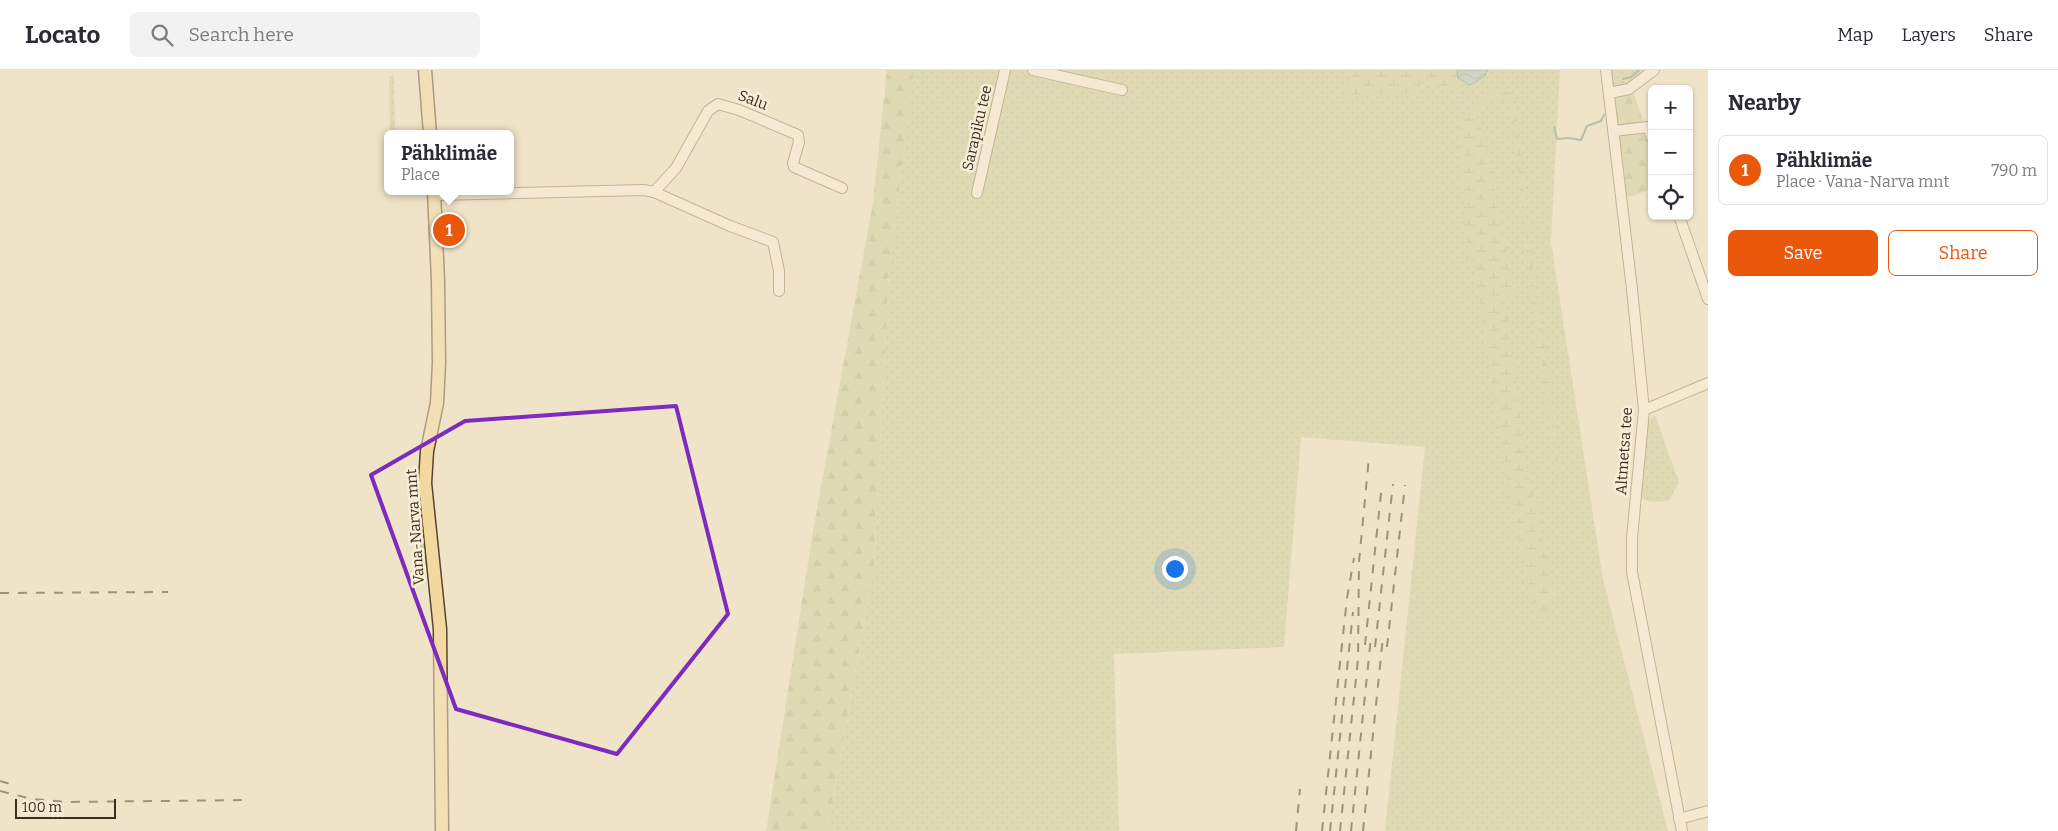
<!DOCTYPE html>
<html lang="en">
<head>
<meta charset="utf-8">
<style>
	:root { --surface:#fff; --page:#f2f2f3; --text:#2b2b33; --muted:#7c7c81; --line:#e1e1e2; --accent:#ea580c }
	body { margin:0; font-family:Bitter,serif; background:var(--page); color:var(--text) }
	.controls { position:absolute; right:15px; top:15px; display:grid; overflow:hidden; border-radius:8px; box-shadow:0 1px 4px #0004 }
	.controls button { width:45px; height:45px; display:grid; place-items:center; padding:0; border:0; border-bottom:1px solid var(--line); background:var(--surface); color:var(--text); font:25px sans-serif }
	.scale { position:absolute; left:15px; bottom:12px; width:101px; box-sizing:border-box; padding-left:5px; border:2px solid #3d2e20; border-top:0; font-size:14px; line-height:18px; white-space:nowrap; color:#3d2e20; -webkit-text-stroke:4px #f7eed8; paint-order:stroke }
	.you { position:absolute; left:1174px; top:498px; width:18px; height:18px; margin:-12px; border:4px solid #fff; border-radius:50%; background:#1a73e8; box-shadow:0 0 0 8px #1a73e833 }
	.badge { display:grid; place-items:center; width:32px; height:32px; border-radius:50%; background:var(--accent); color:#fff; font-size:16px; font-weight:700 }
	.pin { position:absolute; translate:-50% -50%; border:2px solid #fff; box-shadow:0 1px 5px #0006 }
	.popup { position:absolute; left:384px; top:60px; width:130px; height:65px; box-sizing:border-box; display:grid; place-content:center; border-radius:8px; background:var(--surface); filter:drop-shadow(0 1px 4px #0005); font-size:16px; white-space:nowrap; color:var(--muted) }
	.popup b { font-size:19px; color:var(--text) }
	.popup::after { content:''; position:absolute; left:50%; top:100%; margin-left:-10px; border:10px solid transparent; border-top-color:var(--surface) }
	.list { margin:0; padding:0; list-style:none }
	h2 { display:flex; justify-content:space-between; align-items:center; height:65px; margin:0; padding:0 20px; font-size:21px }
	h2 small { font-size:16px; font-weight:400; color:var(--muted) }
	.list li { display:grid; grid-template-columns:32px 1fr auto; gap:15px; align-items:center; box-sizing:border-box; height:70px; margin:0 10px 10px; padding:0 10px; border:1px solid var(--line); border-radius:8px }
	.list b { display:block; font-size:19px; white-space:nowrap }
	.list p { margin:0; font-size:16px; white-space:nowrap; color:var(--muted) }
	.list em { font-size:16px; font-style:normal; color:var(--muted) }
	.actions { display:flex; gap:10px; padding:15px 20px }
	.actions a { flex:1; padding:11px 0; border:1px solid var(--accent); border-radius:8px; text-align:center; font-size:18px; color:var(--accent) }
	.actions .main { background:var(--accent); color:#fff }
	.icon { flex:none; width:28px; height:28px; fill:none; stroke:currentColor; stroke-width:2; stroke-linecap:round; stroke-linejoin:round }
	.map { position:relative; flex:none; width:1708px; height:761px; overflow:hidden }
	header { display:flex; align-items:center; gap:30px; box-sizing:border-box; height:70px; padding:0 25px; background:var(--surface); border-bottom:1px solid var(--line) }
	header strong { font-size:24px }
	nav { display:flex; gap:28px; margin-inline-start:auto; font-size:18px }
	.search { width:350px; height:45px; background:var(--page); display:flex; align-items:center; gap:12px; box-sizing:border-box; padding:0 18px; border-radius:8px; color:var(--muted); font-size:19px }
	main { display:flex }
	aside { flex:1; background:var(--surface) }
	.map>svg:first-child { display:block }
</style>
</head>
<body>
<header>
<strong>Locato</strong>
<div class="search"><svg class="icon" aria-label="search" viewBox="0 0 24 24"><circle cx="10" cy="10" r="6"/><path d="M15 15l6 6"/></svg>Search here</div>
<nav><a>Map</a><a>Layers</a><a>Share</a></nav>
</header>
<main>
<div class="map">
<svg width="1708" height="761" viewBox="0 0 1708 761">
	<defs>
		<pattern id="grass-dots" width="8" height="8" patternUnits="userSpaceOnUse" patternTransform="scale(1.25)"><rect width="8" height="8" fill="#c9cf9b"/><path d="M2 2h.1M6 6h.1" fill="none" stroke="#aeb285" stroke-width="1.8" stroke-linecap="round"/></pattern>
		<pattern id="forest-firs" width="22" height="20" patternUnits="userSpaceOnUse" patternTransform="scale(1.25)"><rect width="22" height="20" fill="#c9cf9b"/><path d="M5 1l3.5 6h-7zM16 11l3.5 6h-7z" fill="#aeb285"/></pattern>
		<pattern id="wetland-marsh" width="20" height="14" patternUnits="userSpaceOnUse" patternTransform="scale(1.25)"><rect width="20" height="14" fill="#c9cf9b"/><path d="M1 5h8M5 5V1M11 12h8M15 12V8" fill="none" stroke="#aeb285"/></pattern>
		<pattern id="water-waves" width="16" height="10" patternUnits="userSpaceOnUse" patternTransform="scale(1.25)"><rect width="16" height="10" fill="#a9c4bc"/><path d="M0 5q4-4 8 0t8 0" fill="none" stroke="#8ba098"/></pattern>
	</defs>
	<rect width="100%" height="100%" fill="#f0e4c8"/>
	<g fill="url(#grass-dots)">
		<path d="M914,0H1560L1551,172L1603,509L1668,761H1385L1425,377L1301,367L1284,577L1114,584L1119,761H827L874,498L889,200Z"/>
		<path d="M1611,0H1651L1630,15L1614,19Z"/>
		<path d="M389,6H394L395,64H390Z"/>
		<path d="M1655,345L1679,412L1669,431C1661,431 1648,434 1642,428L1648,351Z"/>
		<path d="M419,454C427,460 427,486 427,496L419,498Z"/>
	</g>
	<g fill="url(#forest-firs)">
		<path d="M887,0H914L889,200L874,498L827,761H766L813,461L873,132Z"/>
		<path d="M1634,24L1652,77V118L1634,126H1626L1615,28Z"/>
	</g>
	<g fill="url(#wetland-marsh)">
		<path d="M1351,0H1493C1473,18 1458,22 1432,16L1428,7L1424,4L1421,10L1419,21L1414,23H1373L1344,29Z"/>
		<path d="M1499,20L1509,22L1515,26L1529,163L1525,164L1513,46L1506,30L1494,27L1479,36L1476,48L1483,61L1515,225L1513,228L1505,231L1527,398L1532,427L1538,438L1544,481L1554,517V526L1547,533L1548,541L1541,543L1532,530L1509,423L1478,217L1466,170L1458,63L1464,44L1472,38L1479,28Z"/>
		<path d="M1525,172H1529L1549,306L1561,439Z"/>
	</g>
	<path fill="url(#water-waves)" stroke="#6f938a" d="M1457,0H1488L1485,6L1470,15L1458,8Z"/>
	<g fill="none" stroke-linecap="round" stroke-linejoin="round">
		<g stroke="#6f938a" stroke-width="2">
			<path d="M1623,9L1631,7L1639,0"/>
			<path d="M1554,57L1557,69L1569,68L1581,70L1587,56L1601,51L1604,45"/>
		</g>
		<defs>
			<g id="minor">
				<path d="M1033,0L1122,20"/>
				<path d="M1606,0L1632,219L1644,340L1632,468V502L1682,761"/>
				<path d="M1609,23L1629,19L1654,0"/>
				<path d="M1614,61L1648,57L1652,68"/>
				<path d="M654,122L676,98L708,41L718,34L739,40L798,65L799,72L793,93L794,97L842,118"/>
				<path d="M977,123L1005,0"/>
				<path d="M435,125L644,120L654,122L730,156L773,172L779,201V221"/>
				<path d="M1679,146L1708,229"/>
				<path d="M1644,340L1708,313"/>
				<path d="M1679,749L1708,741"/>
			</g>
			<g id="major">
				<path d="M425,0L430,64"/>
				<path d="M434,121L438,211L439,293L437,333L427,381L425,413L440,559L442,761"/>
			</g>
		</defs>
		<use href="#minor" stroke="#8d765c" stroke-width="12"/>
		<use href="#major" stroke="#5b4430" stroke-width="15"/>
		<use href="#minor" stroke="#faf1dc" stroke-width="10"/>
		<use href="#major" stroke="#f3d9a0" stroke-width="12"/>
		<g stroke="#3d2e20" stroke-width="2" stroke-dasharray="9 9" stroke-linecap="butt">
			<path d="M0,523L168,522"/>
			<path d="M1365,575L1382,414"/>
			<path d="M1375,577L1393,414"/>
			<path d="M1387,577L1405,415"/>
			<path d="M0,711L14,715"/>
			<path d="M0,721L32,729L67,732L250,730"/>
			<path d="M1296,761L1300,719"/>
			<path d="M1322,761L1347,528L1354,488"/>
			<path d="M1330,761L1353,542"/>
			<path d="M1340,761L1358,589L1359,492L1369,387"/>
			<path d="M1351,761L1371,567"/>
			<path d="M1363,761L1383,567"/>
		</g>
	</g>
	<path d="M0 0H1708V761H0ZM676,336L728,544L617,684L456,639L371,405L465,351Z" fill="#f0e4c8" fill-opacity=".55" fill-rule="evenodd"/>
	<path fill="none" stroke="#7b2cbf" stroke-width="4" stroke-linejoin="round" d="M676,336L728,544L617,684L456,639L371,405L465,351Z"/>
	<g text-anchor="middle" stroke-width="5" stroke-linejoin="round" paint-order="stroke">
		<g font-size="15" fill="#3d2e20" stroke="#f7eed8">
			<text transform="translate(753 30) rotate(21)" y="5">Salu</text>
			<text transform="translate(977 58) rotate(-77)" y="5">Sarapiku tee</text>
			<text transform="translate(1624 381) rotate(-86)" y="5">Altmetsa tee</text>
			<text transform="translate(415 457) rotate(-94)" y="5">Vana-Narva mnt</text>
		</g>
	</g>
</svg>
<div class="controls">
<button>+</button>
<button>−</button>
<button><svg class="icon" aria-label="locate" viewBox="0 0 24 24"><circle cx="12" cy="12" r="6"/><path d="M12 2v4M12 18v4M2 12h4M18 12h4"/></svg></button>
</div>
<div class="scale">100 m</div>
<div class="you"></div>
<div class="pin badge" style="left:449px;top:160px">1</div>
<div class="popup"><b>Pähklimäe</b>Place</div>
</div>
<aside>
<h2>Nearby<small></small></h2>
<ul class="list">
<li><span class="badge">1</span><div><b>Pähklimäe</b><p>Place · Vana-Narva mnt</p></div><em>790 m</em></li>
</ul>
<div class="actions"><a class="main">Save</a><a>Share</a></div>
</aside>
</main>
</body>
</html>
